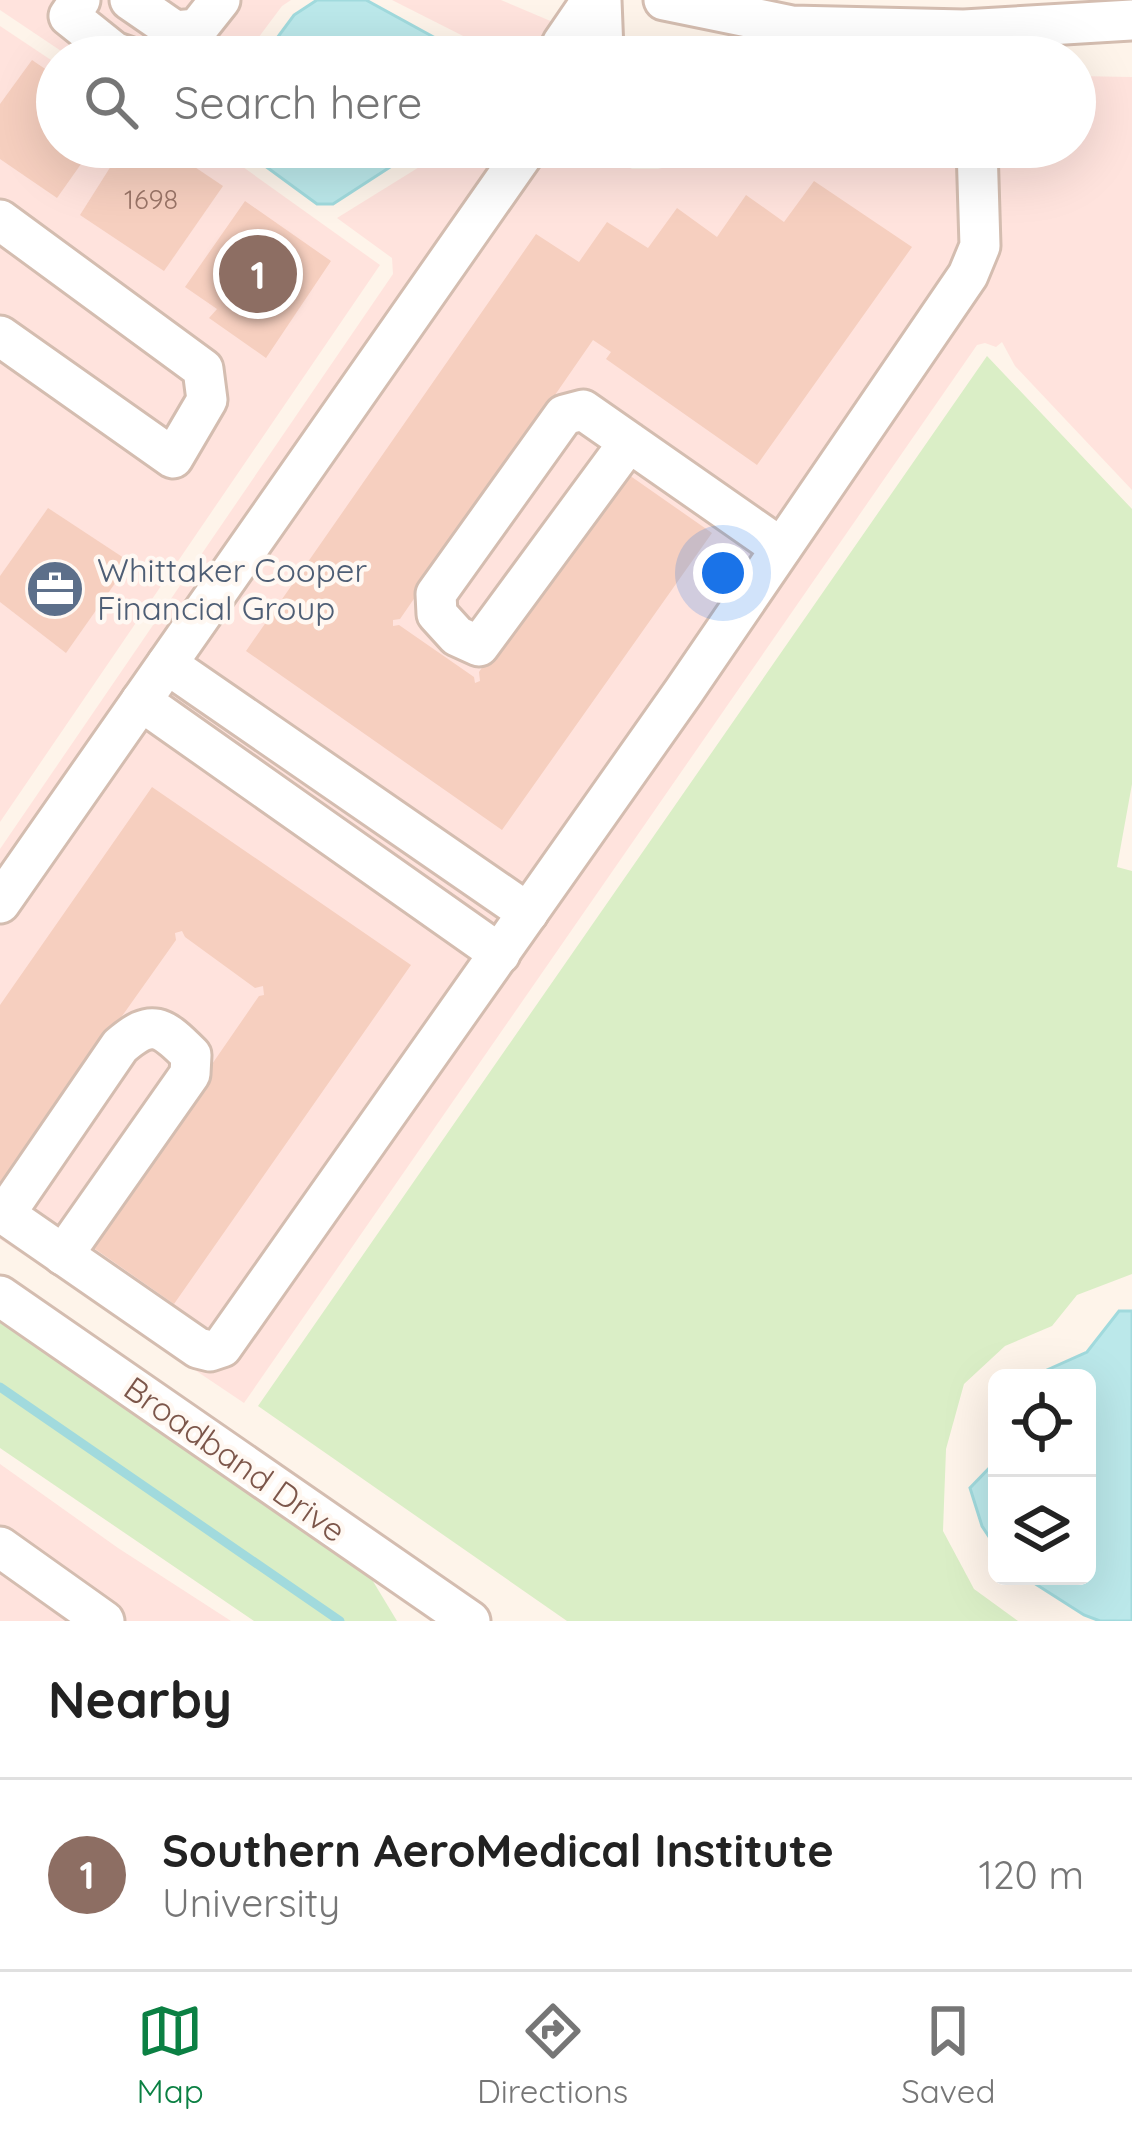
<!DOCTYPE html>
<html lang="en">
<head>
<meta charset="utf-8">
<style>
	:root { --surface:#fff; --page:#f6f6f6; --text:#222; --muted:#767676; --line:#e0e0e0; --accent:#0b8043 }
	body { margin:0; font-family:Quicksand,sans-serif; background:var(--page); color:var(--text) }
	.controls { position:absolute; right:36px; bottom:36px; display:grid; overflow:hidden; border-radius:18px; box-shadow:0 12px 48px #0002 }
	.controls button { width:108px; height:108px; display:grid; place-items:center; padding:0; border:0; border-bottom:3px solid var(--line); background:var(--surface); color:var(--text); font:60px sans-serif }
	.you { position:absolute; left:723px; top:573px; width:42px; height:42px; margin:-30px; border:9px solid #fff; border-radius:50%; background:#1a73e8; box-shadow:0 0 0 18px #1a73e833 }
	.badge { display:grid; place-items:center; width:78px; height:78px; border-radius:50%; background:var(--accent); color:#fff; font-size:39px; font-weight:700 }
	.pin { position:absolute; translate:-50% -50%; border:6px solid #fff; box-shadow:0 3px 12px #0006 }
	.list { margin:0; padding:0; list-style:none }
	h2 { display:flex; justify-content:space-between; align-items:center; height:156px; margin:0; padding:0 48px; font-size:51px }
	h2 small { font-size:39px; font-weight:400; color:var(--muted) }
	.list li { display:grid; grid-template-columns:78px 1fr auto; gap:36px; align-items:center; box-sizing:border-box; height:192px; padding:0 48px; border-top:3px solid var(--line) }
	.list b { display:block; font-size:45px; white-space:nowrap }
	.list p { margin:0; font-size:39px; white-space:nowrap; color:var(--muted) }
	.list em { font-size:39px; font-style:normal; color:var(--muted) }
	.icon { flex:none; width:66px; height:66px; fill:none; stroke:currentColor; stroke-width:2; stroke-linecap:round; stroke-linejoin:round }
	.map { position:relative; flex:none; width:1132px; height:1621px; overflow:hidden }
	.search { position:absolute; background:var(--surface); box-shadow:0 12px 48px #0002; left:36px; right:36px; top:36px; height:132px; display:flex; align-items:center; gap:30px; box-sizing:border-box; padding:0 42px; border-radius:66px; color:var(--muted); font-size:45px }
	.sheet { height:348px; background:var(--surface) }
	nav { display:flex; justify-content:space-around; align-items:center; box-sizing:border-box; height:168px; border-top:3px solid var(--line); background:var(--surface); font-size:33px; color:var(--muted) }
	nav a { display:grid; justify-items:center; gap:6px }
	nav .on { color:var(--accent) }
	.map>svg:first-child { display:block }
</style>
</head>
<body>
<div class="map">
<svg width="1132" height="1621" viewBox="0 0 1132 1621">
	<rect width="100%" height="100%" fill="#fef4ea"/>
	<g fill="#ffe3dd">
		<path d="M0,0H291L282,6L244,57H70L0,10Z"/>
		<path d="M392,0H501L593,39L690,57H485L479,44Z"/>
		<path d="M0,26L57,64V147H215L380,265L0,822Z"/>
		<path d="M1075,76L1132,77V490L1015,366L1002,342L996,347L985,343L977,345L244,1403L0,1239V849L393,274L392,258L337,218L429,161L443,147H591L632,169H658L697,158L764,156L777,147H1075Z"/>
		<path d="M0,1464L118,1548L231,1621H0Z"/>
	</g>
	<g fill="#daeec6">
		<path d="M987,356L1132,509V784L1117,867L1132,871V1274L1077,1295L1052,1326L1005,1346L964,1384L946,1449L943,1531L974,1589L1018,1621H567L258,1406Z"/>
		<path d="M0,1316L365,1568L397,1621H254L0,1448Z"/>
	</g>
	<g fill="#bbe8ea" stroke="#a1dadd" stroke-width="3">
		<path d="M317,0H366L470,57H263L294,15Z"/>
		<path d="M239,147H421L333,204H317Z"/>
		<path d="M1119,1311H1132V1621H1100L1084,1615L1023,1576H1087V1378H1029L1087,1352Z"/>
		<path d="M997,1460V1549L982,1526L970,1488Z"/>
	</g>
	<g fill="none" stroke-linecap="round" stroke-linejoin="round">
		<path stroke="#a1dadd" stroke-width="9" d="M0,1387L340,1621"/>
	</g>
	<g fill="#f6cfbf">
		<path d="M32,60L57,77V147H93L57,198L0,159V104Z"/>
		<path d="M123,147H165L223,186L164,271L80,215Z"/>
		<path d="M814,181L912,247L757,465L606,359L611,352L593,340L400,619L393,620V626L399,625L474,677L475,683L480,681L479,672L619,468L712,533L502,830L246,651L536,234L579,262L607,222L648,248L677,208L717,237L746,195L784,222Z"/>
		<path d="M245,201L331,261L266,358L209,318L217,309L185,287Z"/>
		<path d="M48,508L130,562L66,653L0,602V576Z"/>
		<path d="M152,787L411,965L174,1304L88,1244L259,996L264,995L263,986L255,988L185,937L182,931L175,933L176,940L3,1184L0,1182V1005Z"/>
	</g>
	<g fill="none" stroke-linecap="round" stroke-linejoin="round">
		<defs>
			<g id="minor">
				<path d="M80,0L69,16L114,52L128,57"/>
				<path d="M130,0L175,31L197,29L220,0"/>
				<path d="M664,0L792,26L964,30L1132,20"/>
				<path d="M561,57L562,44L592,0"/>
				<path d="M599,57L603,51L601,0"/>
				<path d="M0,220L203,369L207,400L173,458L0,336"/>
				<path d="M629,442L479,646L457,636L437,614L436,594L564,415L583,410L781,548"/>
				<path d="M167,664L528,913"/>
				<path d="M141,701L500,954"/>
				<path d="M0,903L528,147"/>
				<path d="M0,1211L198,1348L210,1351L222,1347L684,691L968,275L980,246L977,147"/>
				<path d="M5,1214L120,1046C152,1018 162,1026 191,1055L190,1074L63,1255"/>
				<path d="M0,1296L470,1621"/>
				<path d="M0,1547L104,1621"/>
			</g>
		</defs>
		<use href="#minor" stroke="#d4bdb0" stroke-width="45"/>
		<use href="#minor" stroke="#fff" stroke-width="39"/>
	</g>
	<defs>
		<symbol id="office-disc" viewBox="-11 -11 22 22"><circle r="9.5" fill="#5c6f8a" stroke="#fff8f2"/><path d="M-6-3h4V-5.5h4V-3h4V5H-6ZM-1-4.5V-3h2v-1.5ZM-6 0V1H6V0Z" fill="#fff"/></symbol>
	</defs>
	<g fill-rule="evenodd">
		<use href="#office-disc" x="22" y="556" width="66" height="66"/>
	</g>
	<g text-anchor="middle" stroke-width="9" stroke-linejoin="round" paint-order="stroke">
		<g font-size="27" fill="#9a7467">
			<text x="151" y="209">1698</text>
		</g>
		<g font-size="33" fill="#4e5e75" stroke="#fff8f2" text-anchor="start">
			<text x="97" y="582">Whittaker Cooper<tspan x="97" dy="38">Financial Group</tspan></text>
		</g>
		<g font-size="33" fill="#7c564a" stroke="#fff8f2">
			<text transform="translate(235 1459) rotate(35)" y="12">Broadband Drive</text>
		</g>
	</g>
</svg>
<div class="controls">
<button><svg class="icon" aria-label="locate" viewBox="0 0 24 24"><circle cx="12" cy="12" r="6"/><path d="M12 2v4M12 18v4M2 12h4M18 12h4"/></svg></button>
<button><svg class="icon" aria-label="layers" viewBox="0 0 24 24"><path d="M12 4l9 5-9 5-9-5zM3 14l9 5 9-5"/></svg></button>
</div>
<div class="you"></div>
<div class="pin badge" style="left:258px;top:274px;background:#8d6e63">1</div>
<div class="search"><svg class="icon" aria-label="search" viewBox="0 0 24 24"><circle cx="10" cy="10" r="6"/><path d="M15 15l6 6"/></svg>Search here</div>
</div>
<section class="sheet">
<h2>Nearby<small></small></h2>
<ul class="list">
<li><span class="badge" style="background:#8d6e63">1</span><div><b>Southern AeroMedical Institute</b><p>University</p></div><em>120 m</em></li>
</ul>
</section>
<nav>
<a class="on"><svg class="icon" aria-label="map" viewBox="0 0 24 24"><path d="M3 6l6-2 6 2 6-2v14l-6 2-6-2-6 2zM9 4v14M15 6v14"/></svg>Map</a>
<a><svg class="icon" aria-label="directions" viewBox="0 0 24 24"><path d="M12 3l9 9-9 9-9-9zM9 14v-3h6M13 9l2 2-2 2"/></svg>Directions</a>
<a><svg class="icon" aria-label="saved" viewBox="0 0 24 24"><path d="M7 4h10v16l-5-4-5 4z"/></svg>Saved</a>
</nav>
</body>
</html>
